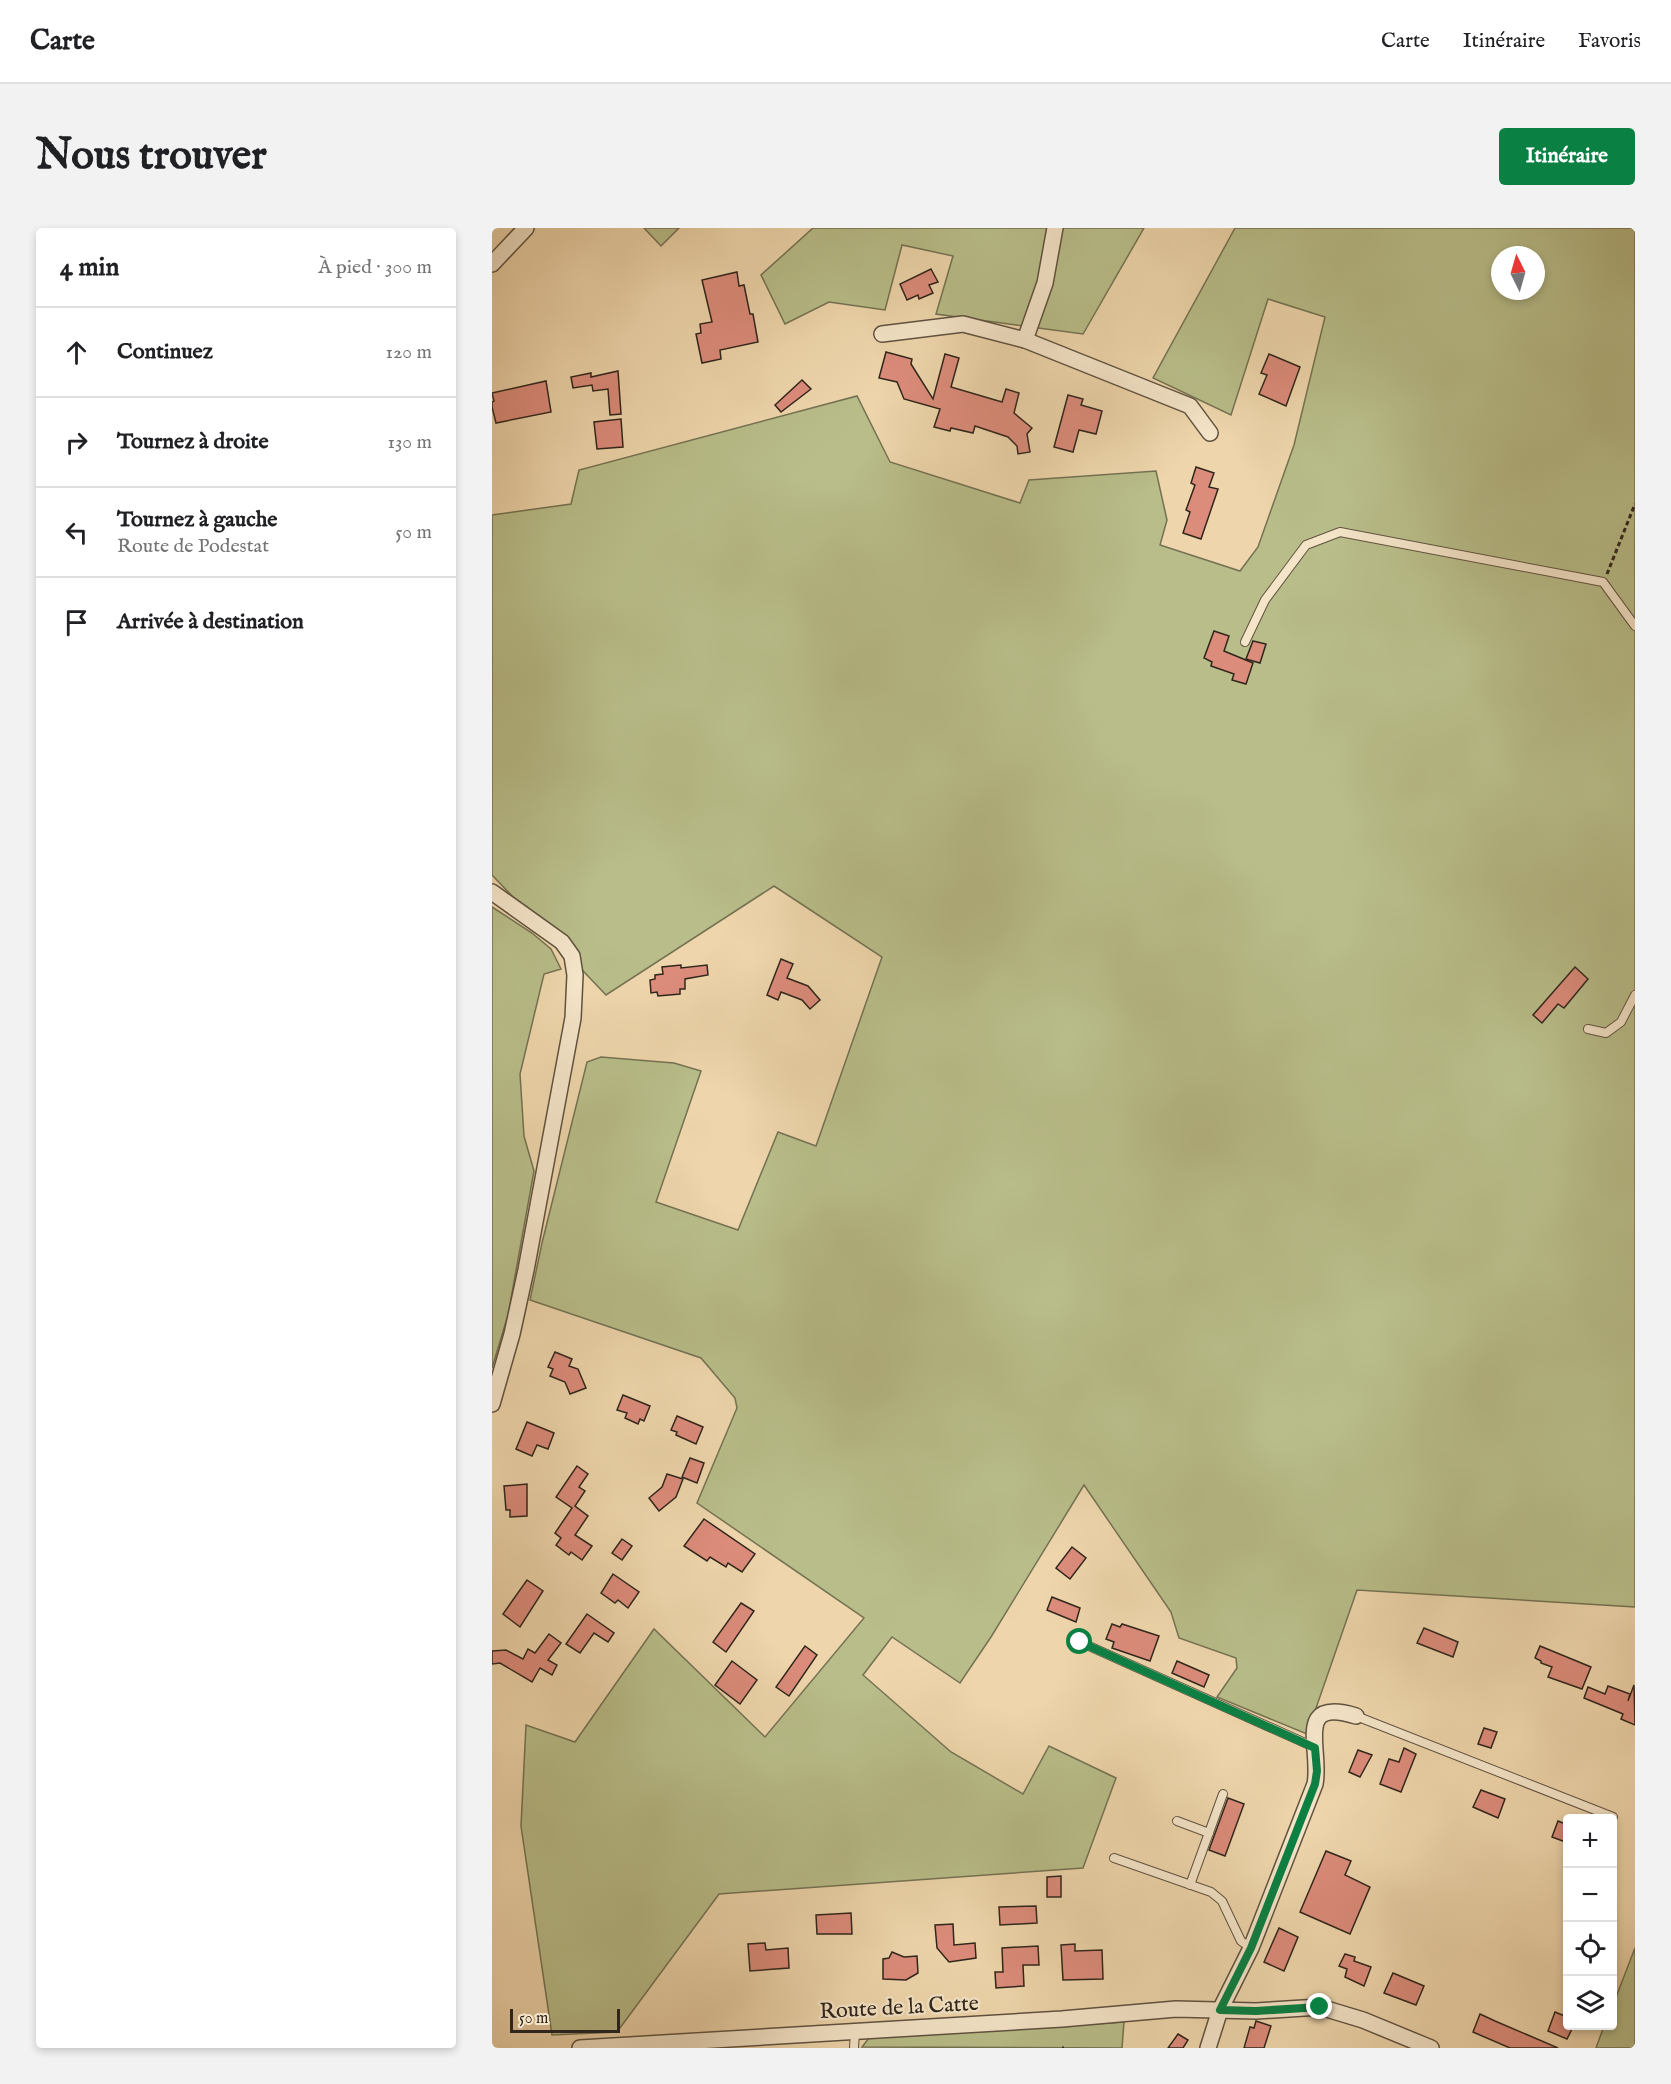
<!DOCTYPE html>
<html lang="fr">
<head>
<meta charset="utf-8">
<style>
	:root { --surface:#fff; --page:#f2f2f2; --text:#202124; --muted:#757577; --line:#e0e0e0; --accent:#0b8043 }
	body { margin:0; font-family:"IM FELL English",serif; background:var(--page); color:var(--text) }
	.controls { position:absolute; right:18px; bottom:18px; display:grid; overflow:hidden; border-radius:6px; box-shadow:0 3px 9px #0003 }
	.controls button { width:54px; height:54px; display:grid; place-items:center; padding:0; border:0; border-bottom:2px solid var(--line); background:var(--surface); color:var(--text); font:30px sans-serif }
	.compass { position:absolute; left:999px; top:18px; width:54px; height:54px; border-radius:50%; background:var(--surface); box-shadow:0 3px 9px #0003; rotate:355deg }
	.scale { position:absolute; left:18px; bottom:15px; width:110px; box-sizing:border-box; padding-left:6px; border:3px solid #30261c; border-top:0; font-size:16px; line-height:21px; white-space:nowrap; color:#30261c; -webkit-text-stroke:4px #f4e4c8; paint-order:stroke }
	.stop { position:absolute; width:18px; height:18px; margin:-14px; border:4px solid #0b8043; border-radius:50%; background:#fff }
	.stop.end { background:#0b8043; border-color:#fff; box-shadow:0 2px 6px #0008 }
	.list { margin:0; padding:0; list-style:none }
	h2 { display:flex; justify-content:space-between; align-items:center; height:78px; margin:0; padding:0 24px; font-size:26px }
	h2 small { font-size:20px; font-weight:400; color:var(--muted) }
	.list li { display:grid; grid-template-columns:39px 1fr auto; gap:18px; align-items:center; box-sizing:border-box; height:90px; padding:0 24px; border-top:2px solid var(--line) }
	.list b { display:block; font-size:22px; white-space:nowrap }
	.list p { margin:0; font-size:20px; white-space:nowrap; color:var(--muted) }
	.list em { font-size:20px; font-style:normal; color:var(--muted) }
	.icon { flex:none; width:33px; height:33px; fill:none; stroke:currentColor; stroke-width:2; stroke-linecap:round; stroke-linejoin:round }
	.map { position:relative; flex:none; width:1143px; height:1820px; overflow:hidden; border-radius:6px }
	header { display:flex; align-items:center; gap:36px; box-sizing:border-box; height:84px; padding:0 30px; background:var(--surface); border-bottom:2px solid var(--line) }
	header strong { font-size:28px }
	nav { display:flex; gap:33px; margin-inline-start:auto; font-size:21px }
	.intro { display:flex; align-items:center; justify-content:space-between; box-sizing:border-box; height:144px; padding:0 36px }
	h1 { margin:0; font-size:42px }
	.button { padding:15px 27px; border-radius:6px; background:var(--accent); color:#fff; font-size:21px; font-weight:700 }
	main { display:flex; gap:36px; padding:0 36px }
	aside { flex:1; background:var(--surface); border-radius:6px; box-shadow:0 3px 9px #0003 }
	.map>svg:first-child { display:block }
</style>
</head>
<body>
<header>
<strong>Carte</strong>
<nav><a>Carte</a><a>Itinéraire</a><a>Favoris</a></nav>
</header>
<div class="intro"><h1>Nous trouver</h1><a class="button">Itinéraire</a></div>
<main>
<aside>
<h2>4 min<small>À pied · 300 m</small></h2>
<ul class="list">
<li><svg class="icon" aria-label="ahead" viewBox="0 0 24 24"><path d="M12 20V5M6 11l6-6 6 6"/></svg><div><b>Continuez</b></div><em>120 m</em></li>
<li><svg class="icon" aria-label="right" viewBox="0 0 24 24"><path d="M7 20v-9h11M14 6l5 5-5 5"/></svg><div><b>Tournez à droite</b></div><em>130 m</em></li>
<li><svg class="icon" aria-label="left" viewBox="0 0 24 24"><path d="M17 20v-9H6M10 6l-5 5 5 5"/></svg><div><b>Tournez à gauche</b><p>Route de Podestat</p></div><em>50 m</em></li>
<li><svg class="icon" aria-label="arrive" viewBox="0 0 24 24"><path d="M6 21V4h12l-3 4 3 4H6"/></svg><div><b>Arrivée à destination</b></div></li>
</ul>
</aside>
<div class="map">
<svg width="1143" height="1820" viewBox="0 0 1143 1820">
	<rect width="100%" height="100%" fill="#eed5ab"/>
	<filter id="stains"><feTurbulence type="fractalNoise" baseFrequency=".00333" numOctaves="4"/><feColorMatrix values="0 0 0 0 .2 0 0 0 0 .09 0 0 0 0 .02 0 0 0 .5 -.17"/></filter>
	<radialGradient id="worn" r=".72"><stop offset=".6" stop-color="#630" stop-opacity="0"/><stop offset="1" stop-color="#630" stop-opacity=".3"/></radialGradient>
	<g fill="#b8bd89" stroke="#747252" stroke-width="1.5" fill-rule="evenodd">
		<path d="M152,0H187L169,18Z"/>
		<path d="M321,0H652L591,106L444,86L461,28L410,17L393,82L337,74L293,96L269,47Z"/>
		<path d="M743,0H1143V1379L865,1362L815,1506L725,1469L745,1440L744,1430L687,1410L679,1384L592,1257L499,1409L468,1455L400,1409L371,1447L459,1524L531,1566L557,1518L624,1550L591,1640L227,1666L125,1804L60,1807L29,1598L34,1497L83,1514L162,1401L273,1509L372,1390L205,1275L245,1180L243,1170L209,1130L38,1072L50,1015L95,834L109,829L182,835L209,843L164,974L246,1002L286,904L324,918L390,729L282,658L114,767L0,647V287L79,276L87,242L365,168L398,234L528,275L537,252L664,243L675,292L668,317L748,343L766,319L802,217L833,89L776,71L739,187L661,150ZM1008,27H1044V63H1008Z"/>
		<path d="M0,679L40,705L59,721L69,741L52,746L28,846L32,908L42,943L16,1087L0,1140Z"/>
		<path d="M1143,1720V1820H1104L1112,1798H1120L1121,1777Z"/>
		<path d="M632,1794L630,1820L370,1819L377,1810Z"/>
	</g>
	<g fill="#dc8c7b" stroke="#30261c" stroke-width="1.5">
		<path d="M439,41L446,54L437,57L441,65L427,71L426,67L415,72L408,56Z"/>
		<path d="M245,44L247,58L252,57L258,86H261L266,114L228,122L229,131L210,135L204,106L209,105L208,96L220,94L210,52Z"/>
		<path d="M394,124L420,131L419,136L441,171L453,126L467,130L459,159L510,174L514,161L527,165L522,185L540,200L535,206L538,224L526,226L525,218L516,209L483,198L481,205L459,200L458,203L442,199L448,181L412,171L405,154L387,150Z"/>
		<path d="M777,126L808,139L794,178L767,166L775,147L769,145Z"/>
		<path d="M126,143L129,186L118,187L116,161L101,163L100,157L81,160L79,149L99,145V149Z"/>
		<path d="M310,152L319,161L289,184L283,177Z"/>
		<path d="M54,153L59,184L4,195L0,179V174L2,173L0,165Z"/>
		<path d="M576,167L591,171L589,177L610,183L604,206L587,202L581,224L562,219Z"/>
		<path d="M129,191L131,219L105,221L102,194Z"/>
		<path d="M704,239L722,245L717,259L726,261L709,311L691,305L698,284L694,282L703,257L699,255Z"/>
		<path d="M722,403L737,408L732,423L761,435L754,456L740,452L742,446L719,438L720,434L712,430Z"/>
		<path d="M761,413L774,416L768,435L754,431Z"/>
		<path d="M289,731L301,736L295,750L316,758L328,772L318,781L310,772L289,764L286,772L275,767Z"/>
		<path d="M189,737V740L215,737L216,747L193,751V761H188V766L166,768L165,764L159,765L158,752L163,751V747L171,746L170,739Z"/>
		<path d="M1083,739L1096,751L1072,780L1066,776L1050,795L1041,787Z"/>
		<path d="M63,1124L80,1131L77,1138L86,1141L94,1160L78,1166L73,1154L58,1148L61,1141L56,1139Z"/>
		<path d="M131,1167L158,1178L152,1193L148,1191L146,1196L133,1190L135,1185L125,1182Z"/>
		<path d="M185,1188L211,1199L204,1216L184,1207L185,1204L179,1202Z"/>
		<path d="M35,1194L62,1205L56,1221L45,1217L40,1228L24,1221Z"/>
		<path d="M198,1230L212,1235L205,1255L190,1249Z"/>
		<path d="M85,1238L96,1246L87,1259L93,1263L83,1278L96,1288L83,1307L100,1318L90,1332L79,1324L77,1327L64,1317L69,1310L63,1305L80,1280L64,1269Z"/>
		<path d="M175,1246L191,1251L184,1269L167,1283L157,1270L170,1259Z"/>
		<path d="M35,1256V1288L18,1289V1282H14L12,1258Z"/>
		<path d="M212,1291L263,1326L250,1344L236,1335L234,1339L218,1329L215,1333L192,1318Z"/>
		<path d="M130,1311L140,1318L130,1332L120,1325Z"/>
		<path d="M580,1319L594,1330L578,1351L564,1340Z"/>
		<path d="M121,1346L147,1364L136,1380L126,1372L123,1375L109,1365Z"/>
		<path d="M35,1352L51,1363L28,1399L11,1386Z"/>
		<path d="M560,1369L588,1380L584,1394L555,1382Z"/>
		<path d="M249,1375L262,1383L234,1424L221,1414Z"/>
		<path d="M95,1386L122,1405L116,1414L102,1405L88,1425L74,1416Z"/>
		<path d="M620,1396L628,1399L630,1396L667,1408L658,1433L620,1420L622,1414L614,1411Z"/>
		<path d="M932,1400L966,1414L961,1429L925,1415Z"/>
		<path d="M57,1406L69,1415L56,1432L65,1437L60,1447L48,1440L40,1454L8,1435L0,1436V1423L14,1422L31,1431L36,1421L43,1425Z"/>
		<path d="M313,1418L325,1427L297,1468L284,1459Z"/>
		<path d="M1048,1418L1099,1439L1090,1461L1056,1449L1060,1439L1049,1435V1433L1043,1430Z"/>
		<path d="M240,1433L265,1452L248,1476L223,1457Z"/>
		<path d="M685,1433L717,1447L712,1459L680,1445Z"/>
		<path d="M1142,1457L1143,1497L1129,1491L1131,1486L1092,1470L1096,1459L1113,1466L1116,1458L1138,1466L1136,1473Z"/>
		<path d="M992,1500L1005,1504L999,1520L986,1516Z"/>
		<path d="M912,1520L924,1526L909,1564L888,1556L897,1531L907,1534Z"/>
		<path d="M866,1522L880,1527L868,1549L857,1544Z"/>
		<path d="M989,1562L1013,1571L1006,1590L981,1579Z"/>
		<path d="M736,1570L752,1576L733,1628L717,1622Z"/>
		<path d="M1066,1593L1076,1597V1615L1060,1609Z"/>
		<path d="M834,1623L859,1633L853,1647L878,1659L858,1706L808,1684Z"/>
		<path d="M569,1648V1669H555V1649Z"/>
		<path d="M544,1678L545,1695L508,1697L507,1679Z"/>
		<path d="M359,1685L360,1706H325L324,1687Z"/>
		<path d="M461,1696L462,1717L483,1715L484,1730L457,1734L445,1720L443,1697Z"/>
		<path d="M787,1700L806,1709L792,1743L772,1734Z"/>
		<path d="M273,1715L274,1722L296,1720L297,1740L258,1743L256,1716Z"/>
		<path d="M583,1716V1723L610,1722L611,1751L571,1752L569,1717Z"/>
		<path d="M546,1718L547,1737H531L532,1758L504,1760L503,1744H511L510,1720Z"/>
		<path d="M400,1724L412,1729L425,1728L426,1745L414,1752L391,1751V1731L397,1730Z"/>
		<path d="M853,1726L863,1729L862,1733L879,1739L872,1758L853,1749L855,1741L847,1738Z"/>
		<path d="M901,1745L932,1758L924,1777L892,1765Z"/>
		<path d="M1063,1784L1075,1789L1072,1796L1081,1799L1075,1811L1056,1803Z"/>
		<path d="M988,1786L1003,1793L1066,1820H1018L981,1804Z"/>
		<path d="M764,1793L779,1798L772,1820H752L758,1799L762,1800Z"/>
		<path d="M686,1806L696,1812L691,1820H676Z"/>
	</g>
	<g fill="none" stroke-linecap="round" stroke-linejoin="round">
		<defs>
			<g id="service">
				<path d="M753,414L773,372L814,317L848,304L1111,354L1143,398"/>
				<path d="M1096,801L1114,805L1129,794L1143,767"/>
				<path d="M588,1414L822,1519"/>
				<path d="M864,1488L1121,1589"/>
				<path d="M685,1593L717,1605"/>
				<path d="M622,1630L719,1664L730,1673L749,1713L759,1720"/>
				<path d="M698,1657L731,1566"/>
				<path d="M362,1820L363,1804"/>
			</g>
			<g id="minor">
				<path d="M0,36L34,0"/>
				<path d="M390,106L471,96L533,112L698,178L718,205"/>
				<path d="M533,112L553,55L563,0"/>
				<path d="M0,664L70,714L80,728L83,747L81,790L34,1042L20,1106L0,1176"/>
				<path d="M88,1820L570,1791L684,1781L764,1783L828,1779L871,1792L939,1820"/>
				<path d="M716,1820L728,1782L759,1720L823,1556C830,1521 801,1469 864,1488"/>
			</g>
		</defs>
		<use href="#service" stroke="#605240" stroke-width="10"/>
		<use href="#minor" stroke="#605240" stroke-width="18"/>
		<g stroke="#30261c" stroke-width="3" stroke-dasharray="4.5 3" stroke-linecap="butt">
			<path d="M1115,346L1143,276"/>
			<path d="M570,1820H572"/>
		</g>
		<use href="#service" stroke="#f4e4c8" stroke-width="8"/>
		<use href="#minor" stroke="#f4e4c8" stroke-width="15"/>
	</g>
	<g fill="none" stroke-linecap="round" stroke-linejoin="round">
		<path stroke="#0b8043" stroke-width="8" d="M588,1414L823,1520L825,1543L823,1556L759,1720L728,1782L764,1783L828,1779"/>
	</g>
	<g text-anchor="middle" stroke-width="4.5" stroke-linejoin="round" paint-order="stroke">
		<g font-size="22" fill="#30261c" stroke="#f4e4c8">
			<text transform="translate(407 1778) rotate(-3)" y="8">Route de la Catte</text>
		</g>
	</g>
	<rect width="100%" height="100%" filter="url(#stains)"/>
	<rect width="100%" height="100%" fill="url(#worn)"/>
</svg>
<div class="controls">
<button>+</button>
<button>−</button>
<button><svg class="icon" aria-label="locate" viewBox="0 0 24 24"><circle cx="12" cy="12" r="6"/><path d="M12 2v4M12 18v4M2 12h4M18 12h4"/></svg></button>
<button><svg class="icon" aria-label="layers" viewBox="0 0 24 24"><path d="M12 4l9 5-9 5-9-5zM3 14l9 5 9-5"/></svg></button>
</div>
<svg class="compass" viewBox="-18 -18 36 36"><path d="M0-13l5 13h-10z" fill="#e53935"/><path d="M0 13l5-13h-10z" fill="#757577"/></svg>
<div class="scale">50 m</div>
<div class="stop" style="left:588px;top:1414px"></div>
<div class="stop end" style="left:828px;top:1779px"></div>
</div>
</main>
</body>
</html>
